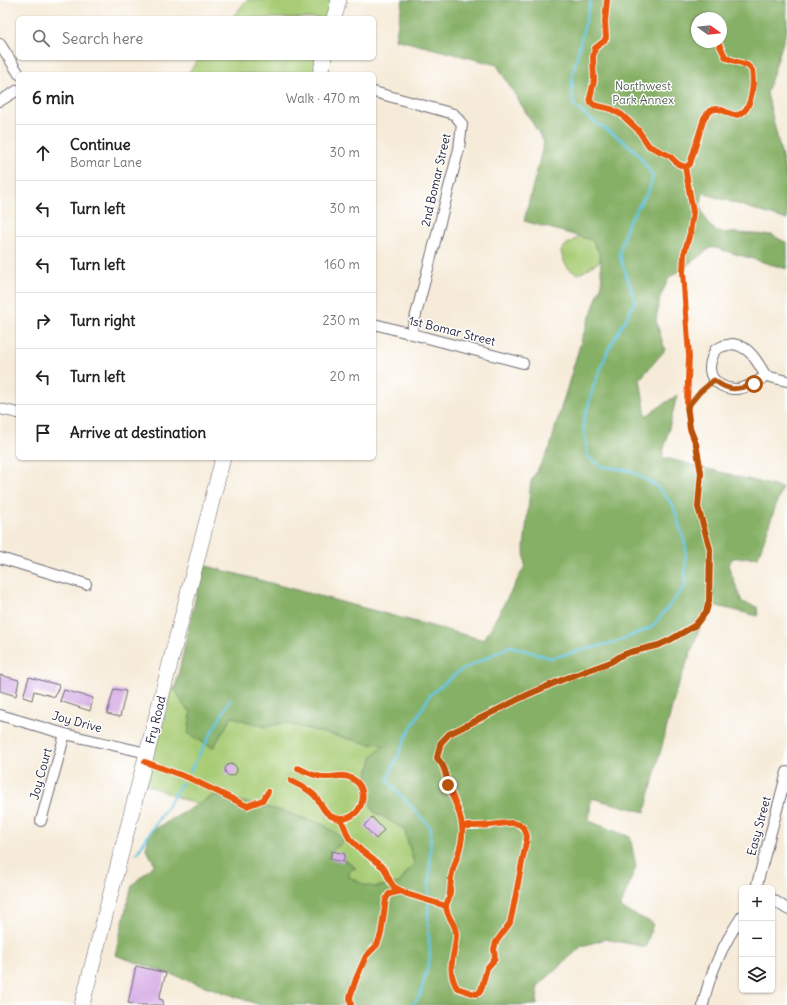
<!DOCTYPE html>
<html lang="en">
<head>
<meta charset="utf-8">
<style>
	:root { --surface:#fff; --page:#f6f6f6; --text:#222; --muted:#767676; --line:#e0e0e0 }
	body { margin:0; font-family:Delius,sans-serif; background:var(--page); color:var(--text) }
	.controls { position:absolute; right:12px; bottom:12px; display:grid; overflow:hidden; border-radius:6px; box-shadow:0 1px 3px #0004 }
	.controls button { width:36px; height:36px; display:grid; place-items:center; padding:0; border:0; border-bottom:1px solid var(--line); background:var(--surface); color:var(--text); font:20px sans-serif }
	.compass { position:absolute; left:691px; top:12px; width:36px; height:36px; border-radius:50%; background:var(--surface); box-shadow:0 1px 3px #0004; rotate:105deg }
	.stop { position:absolute; width:12px; height:12px; margin:-9px; border:3px solid #b45309; border-radius:50%; background:#fff }
	.stop.end { background:#b45309; border-color:#fff; box-shadow:0 1px 4px #0008 }
	.list { margin:0; padding:0; list-style:none }
	h2 { display:flex; justify-content:space-between; align-items:center; height:52px; margin:0; padding:0 16px; font-size:17px }
	h2 small { font-size:13px; font-weight:400; color:var(--muted) }
	.list li { display:grid; grid-template-columns:26px 1fr auto; gap:12px; align-items:center; box-sizing:border-box; height:56px; padding:0 16px; border-top:1px solid var(--line) }
	.list b { display:block; font-size:15px; white-space:nowrap }
	.list p { margin:0; font-size:13px; white-space:nowrap; color:var(--muted) }
	.list em { font-size:13px; font-style:normal; color:var(--muted) }
	.icon { flex:none; width:22px; height:22px; fill:none; stroke:currentColor; stroke-width:2; stroke-linecap:round; stroke-linejoin:round }
	.map { position:relative; flex:none; width:787px; height:1005px; overflow:hidden }
	.search { position:absolute; background:var(--surface); box-shadow:0 1px 3px #0004; left:16px; top:16px; width:360px; height:44px; display:flex; align-items:center; gap:10px; box-sizing:border-box; padding:0 14px; border-radius:6px; color:var(--muted); font-size:15px }
	.panel { position:absolute; background:var(--surface); box-shadow:0 1px 3px #0004; left:16px; top:72px; width:360px; height:388px; border-radius:6px }
	.map>svg:first-child { display:block }
</style>
</head>
<body>
<div class="map">
<svg width="787" height="1005" viewBox="0 0 787 1005">
	<rect width="100%" height="100%" fill="#fff"/>
	<filter id="ink" filterUnits="userSpaceOnUse"><feTurbulence type="fractalNoise" baseFrequency=".025" numOctaves="2"/><feDisplacementMap in="SourceGraphic" scale="8" xChannelSelector="R" yChannelSelector="G"/><feConvolveMatrix kernelMatrix="1 2 1 2 8 2 1 2 1" color-interpolation-filters="sRGB"/></filter>
	<filter id="wash" filterUnits="userSpaceOnUse"><feTurbulence type="fractalNoise" baseFrequency=".012" numOctaves="4" result="noise"/><feDisplacementMap in="SourceGraphic" scale="16" xChannelSelector="R" yChannelSelector="G"/><feGaussianBlur stdDeviation="0.9" result="paint"/><feColorMatrix in="noise" values="0 0 0 0 0 0 0 0 0 0 0 0 0 0 0 0 0 1.4 0 .05"/><feComposite in="paint" operator="in"/></filter>
	<g filter="url(#wash)">
		<rect width="100%" height="100%" fill="#f6ebd8"/>
		<g fill="#a8cc75" stroke="#657758">
			<path d="M247,0H335L330,18H232Z"/>
			<path d="M200,58H320L316,74H245L237,73L236,74H187Z"/>
			<path d="M580,236L592,240L600,254V261L585,271L578,274C566,269 564,263 561,251L566,245Z"/>
			<path d="M164,686L567,792L346,1005L268,821L190,802L139,782Z"/>
		</g>
		<path fill="#86b066" stroke="#546950" fill-rule="evenodd" d="M403,0H787V29L767,93L787,179V220L703,193L700,207L708,224L717,232L772,235L787,243V269L712,247L669,278L660,297L656,321L665,350L640,379L646,416L677,395L662,457L782,488L758,557L733,558L728,565L742,602L757,607L758,616L709,604L676,691L645,812L591,798L589,821L630,837L636,866L620,908L653,923L646,947L605,939L582,946L538,986L537,1005H260L115,955L132,885L155,864L146,849L150,832L214,795L282,811L324,825L346,840L332,851L356,868L350,870L349,877L365,885L375,887L399,883L414,863L404,829L374,812L364,787L373,755L385,745L369,744L284,723L266,727L232,717L213,748L188,734L191,712L184,706L175,689L203,565L484,640L525,566L524,548L531,481L550,448L556,425L582,338L602,284L600,254L592,240L524,221L544,142L497,65L395,39ZM697,18H721V42H697Z"/>
		<g fill="none" stroke-linecap="round" stroke-linejoin="round">
			<g stroke="#63c5e1" stroke-width="2.5">
				<path d="M190,771L230,700"/>
				<path d="M137,853L182,783"/>
				<path d="M412,1005L420,996L430,957L428,921L431,828L387,780L408,733L430,695L458,672L510,646L551,658L619,641L652,627L685,586L686,547L673,505L656,486L631,471L601,466L588,457L583,423L594,385L609,348L626,319L635,301L619,254L628,223L649,190L653,176C647,168 642,158 635,151C616,132 590,123 573,104L572,78L580,44L591,0"/>
			</g>
		</g>
		<g id="blocks">
			<g fill="#d6ace6">
				<path d="M0,675L19,680L16,696L0,691Z"/>
				<path d="M29,677L59,685L55,697L34,691L32,700L23,697Z"/>
				<path d="M114,689L126,691L120,717L107,714Z"/>
				<path d="M64,690L93,698L90,711L60,701Z"/>
				<circle cx="231" cy="770" r="6"/>
				<path d="M372,817L384,830L376,839L364,826Z"/>
				<path d="M332,851L345,854L343,862L330,859Z"/>
				<path d="M136,966L166,973L159,999L163,1000V1005H138L128,1003Z"/>
			</g>
		</g>
	</g>
	<g filter="url(#ink)">
		<use href="#blocks" fill-opacity="0" stroke="#6c6872" stroke-width="1"/>
		<g fill="none" stroke-linecap="round" stroke-linejoin="round">
			<defs>
				<g id="street">
					<path d="M0,44L19,74"/>
					<path d="M374,92L454,114L462,124L459,149L411,334"/>
					<path d="M0,101L18,90"/>
					<path d="M374,324L523,363"/>
					<path d="M733,344C751,347 757,362 766,376C758,381 751,386 742,388C728,392 710,383 710,368C710,361 713,355 715,350L723,346Z"/>
					<path d="M766,376L787,381"/>
					<path d="M0,409L18,413"/>
					<path d="M0,558L86,584"/>
					<path d="M0,715L65,734L147,753"/>
					<path d="M41,821L65,734"/>
					<path d="M756,888L787,772"/>
					<path d="M772,899L787,909"/>
					<path d="M703,1005C710,972 723,944 742,916"/>
				</g>
				<g id="secondary">
					<path d="M334,18L339,0"/>
					<path d="M320,74L324,58"/>
					<path d="M82,1005L223,458"/>
				</g>
			</defs>
			<use href="#street" stroke="#6c6872" stroke-width="12"/>
			<use href="#secondary" stroke="#6c6872" stroke-width="16"/>
			<use href="#street" stroke="#fff" stroke-width="10"/>
			<use href="#secondary" stroke="#fff" stroke-width="15"/>
			<defs>
				<g id="cycleway">
					<path d="M607,0L605,22L606,38L604,41L595,48L593,57L594,81L590,98L591,102L594,105L611,109L622,115L638,130L649,146L670,156L678,164L685,167L690,164L704,118C707,114 710,109 716,109C722,108 727,114 734,115C753,116 754,82 752,70L747,65L726,58L718,42"/>
					<path d="M145,762L189,778L247,806L263,800L268,792"/>
					<path d="M291,781C299,785 309,789 315,796C322,804 323,814 335,818C360,825 374,789 351,778C342,773 334,778 324,777C315,777 307,772 298,768"/>
					<path d="M341,819L349,838L362,851L384,868L390,881L394,887L407,894L446,906"/>
					<path d="M462,826C472,826 481,826 491,825C505,824 524,817 527,837L513,909L510,923L496,942L494,949L495,959L487,968L481,990L479,993L475,994L457,988C445,967 456,955 456,934C456,923 446,917 446,906C446,904 448,901 449,898C451,890 450,881 452,873C456,858 464,843 462,826C461,812 454,801 449,788C445,777 446,767 437,758L441,743L449,734L527,695L564,679L611,662L622,655L631,652L659,645L670,640L695,625L706,612L709,601L710,549L698,507L701,473L696,444L690,429L687,403L689,356L683,272L684,254L690,233L693,212L685,167"/>
					<path d="M351,1005L350,997L356,979L366,956L377,945L381,934L386,899L389,894L402,891"/>
				</g>
			</defs>
			<use href="#cycleway" stroke="#fff" stroke-width="8"/>
			<use href="#cycleway" stroke="#e8590c" stroke-width="6"/>
		</g>
	</g>
	<g fill="none" stroke-linecap="round" stroke-linejoin="round" filter="url(#ink)">
		<path stroke="#b45309" stroke-width="5" d="M448,785C447,774 445,765 437,758L440,743L449,734L527,695L564,679L611,662L622,655L630,652L659,645L670,640L695,626L702,617L706,612L709,601L710,549L698,507L701,472L696,444L690,428L687,408L700,392L714,380C729,392 737,390 754,384"/>
	</g>
	<g text-anchor="middle" stroke-width="3" stroke-linejoin="round" paint-order="stroke">
		<g font-size="12" fill="#515e4f" stroke="#fff">
			<text x="643" y="90">Northwest<tspan x="643" dy="14">Park Annex</tspan></text>
		</g>
		<g font-size="12" fill="#22223b" stroke="#fff">
			<text transform="translate(436 180) rotate(-77)" y="4">2nd Bomar Street</text>
			<text transform="translate(452 331) rotate(14)" y="4">1st Bomar Street</text>
			<text transform="translate(156 720) rotate(-76)" y="4">Fry Road</text>
			<text transform="translate(77 722) rotate(15)" y="4">Joy Drive</text>
			<text transform="translate(41 774) rotate(-75)" y="4">Joy Court</text>
			<text transform="translate(759 826) rotate(-75)" y="4">Easy Street</text>
		</g>
	</g>
</svg>
<div class="controls">
<button>+</button>
<button>−</button>
<button><svg class="icon" aria-label="layers" viewBox="0 0 24 24"><path d="M12 4l9 5-9 5-9-5zM3 14l9 5 9-5"/></svg></button>
</div>
<svg class="compass" viewBox="-18 -18 36 36"><path d="M0-13l5 13h-10z" fill="#e53935"/><path d="M0 13l5-13h-10z" fill="#767676"/></svg>
<div class="stop" style="left:754px;top:384px"></div>
<div class="stop end" style="left:448px;top:785px"></div>
<div class="search"><svg class="icon" aria-label="search" viewBox="0 0 24 24"><circle cx="10" cy="10" r="6"/><path d="M15 15l6 6"/></svg>Search here</div>
<section class="panel">
<h2>6 min<small>Walk · 470 m</small></h2>
<ul class="list">
<li><svg class="icon" aria-label="ahead" viewBox="0 0 24 24"><path d="M12 20V5M6 11l6-6 6 6"/></svg><div><b>Continue</b><p>Bomar Lane</p></div><em>30 m</em></li>
<li><svg class="icon" aria-label="left" viewBox="0 0 24 24"><path d="M17 20v-9H6M10 6l-5 5 5 5"/></svg><div><b>Turn left</b></div><em>30 m</em></li>
<li><svg class="icon" aria-label="left" viewBox="0 0 24 24"><path d="M17 20v-9H6M10 6l-5 5 5 5"/></svg><div><b>Turn left</b></div><em>160 m</em></li>
<li><svg class="icon" aria-label="right" viewBox="0 0 24 24"><path d="M7 20v-9h11M14 6l5 5-5 5"/></svg><div><b>Turn right</b></div><em>230 m</em></li>
<li><svg class="icon" aria-label="left" viewBox="0 0 24 24"><path d="M17 20v-9H6M10 6l-5 5 5 5"/></svg><div><b>Turn left</b></div><em>20 m</em></li>
<li><svg class="icon" aria-label="arrive" viewBox="0 0 24 24"><path d="M6 21V4h12l-3 4 3 4H6"/></svg><div><b>Arrive at destination</b></div></li>
</ul>
</section>
</div>
</body>
</html>
